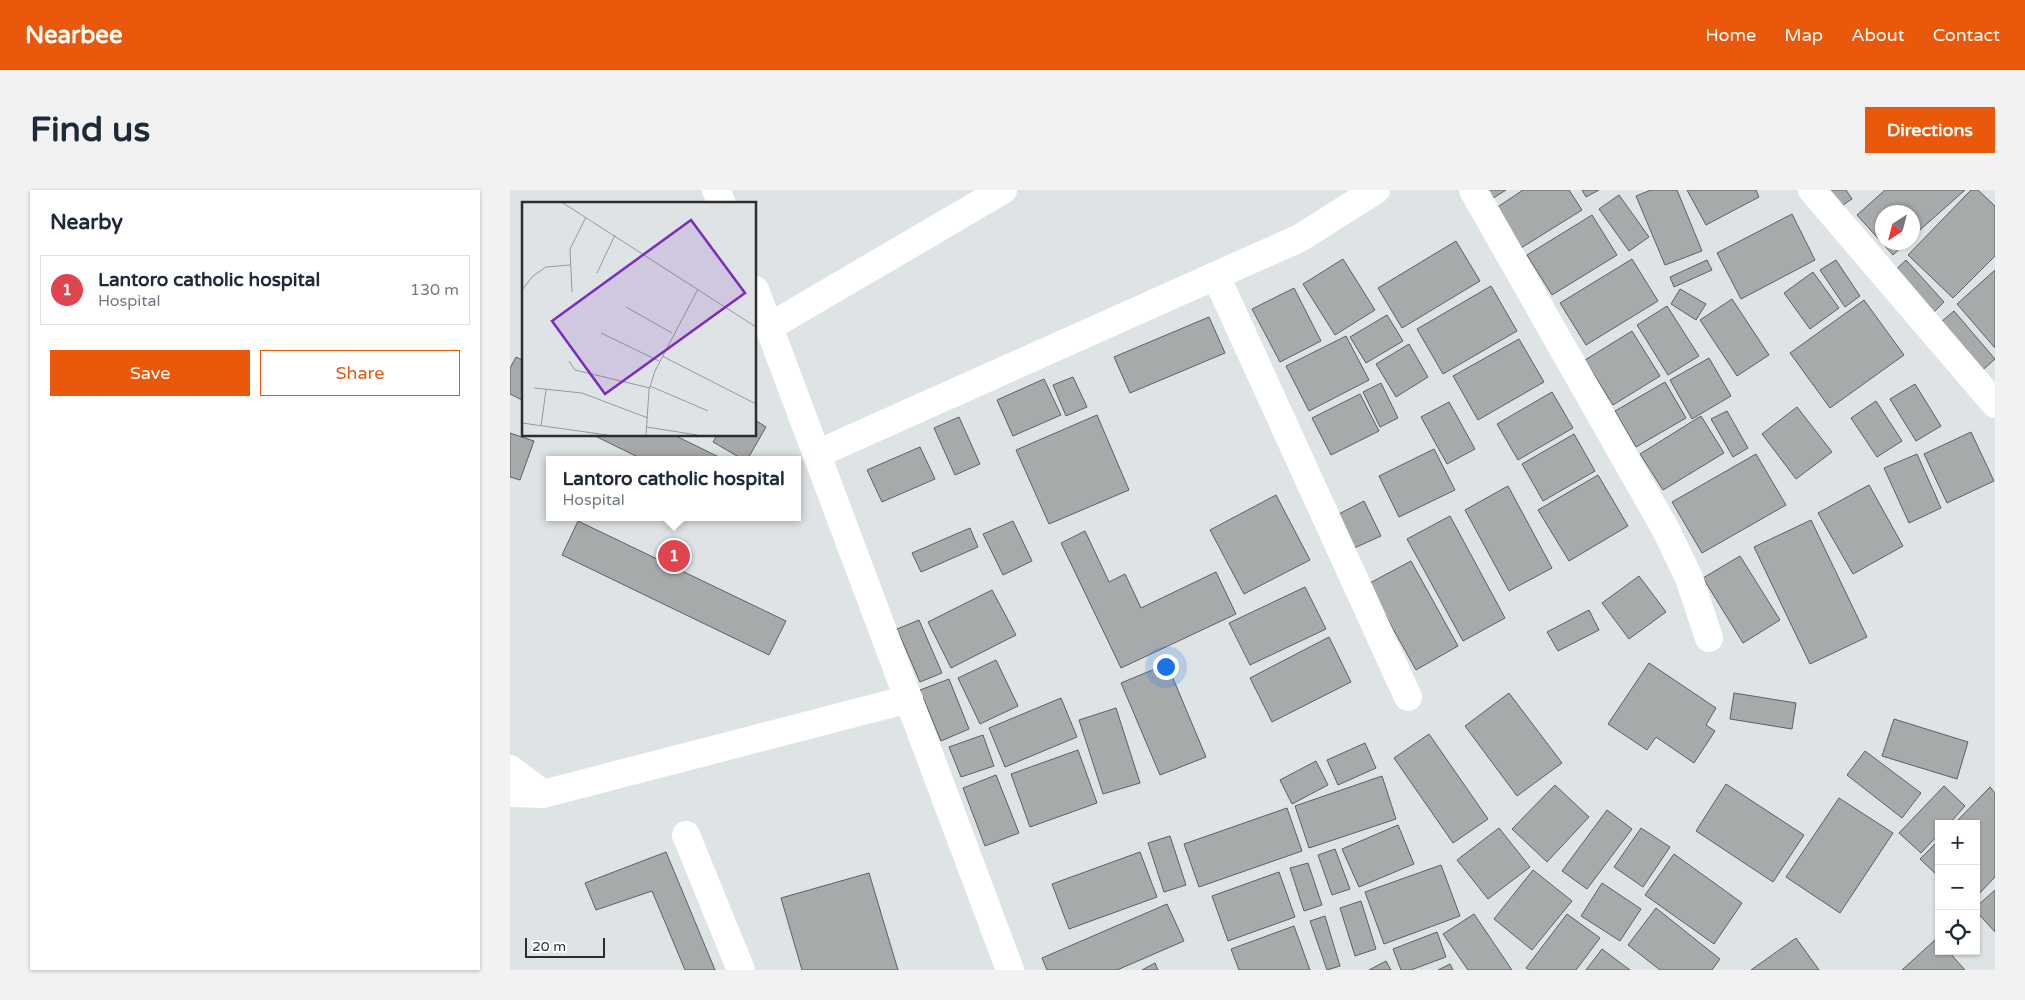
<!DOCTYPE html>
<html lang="en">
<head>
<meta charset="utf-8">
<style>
	:root { --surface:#fff; --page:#f2f2f3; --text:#1f2937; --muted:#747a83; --line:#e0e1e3; --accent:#ea580c }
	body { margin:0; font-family:"Varela Round",sans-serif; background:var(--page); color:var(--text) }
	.controls { position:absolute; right:15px; bottom:15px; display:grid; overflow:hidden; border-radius:0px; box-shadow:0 1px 4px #0004 }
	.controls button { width:45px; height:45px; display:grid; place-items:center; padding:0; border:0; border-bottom:1px solid var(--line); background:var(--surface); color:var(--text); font:25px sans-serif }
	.compass { position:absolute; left:1365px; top:15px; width:45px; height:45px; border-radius:50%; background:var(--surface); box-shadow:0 1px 4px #0004; rotate:216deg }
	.scale { position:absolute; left:15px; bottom:12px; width:80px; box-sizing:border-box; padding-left:5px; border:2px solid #2c2d2e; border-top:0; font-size:14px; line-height:18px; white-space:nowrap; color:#2c2d2e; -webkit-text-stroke:4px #fff; paint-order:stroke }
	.you { position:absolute; left:655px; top:476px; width:18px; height:18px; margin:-12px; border:4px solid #fff; border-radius:50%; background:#1a73e8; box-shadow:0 0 0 8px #1a73e833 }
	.badge { display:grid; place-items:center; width:32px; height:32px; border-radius:50%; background:var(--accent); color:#fff; font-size:16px; font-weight:700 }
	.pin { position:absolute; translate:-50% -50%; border:2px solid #fff; box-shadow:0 1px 5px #0006 }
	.popup { position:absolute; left:36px; top:266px; width:255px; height:65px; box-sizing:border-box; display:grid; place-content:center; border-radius:0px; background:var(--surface); filter:drop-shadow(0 1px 4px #0005); font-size:16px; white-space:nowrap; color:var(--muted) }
	.popup b { font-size:19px; color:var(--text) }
	.popup::after { content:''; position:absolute; left:50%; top:100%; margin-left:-10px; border:10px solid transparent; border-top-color:var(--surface) }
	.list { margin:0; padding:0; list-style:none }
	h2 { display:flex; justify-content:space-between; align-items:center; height:65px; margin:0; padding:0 20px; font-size:21px }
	h2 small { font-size:16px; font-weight:400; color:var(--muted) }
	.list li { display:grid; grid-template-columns:32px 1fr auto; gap:15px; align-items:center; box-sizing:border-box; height:70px; margin:0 10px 10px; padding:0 10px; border:1px solid var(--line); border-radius:0px }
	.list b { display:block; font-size:19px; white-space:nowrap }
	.list p { margin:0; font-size:16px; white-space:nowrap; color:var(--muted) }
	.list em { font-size:16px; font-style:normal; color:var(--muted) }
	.actions { display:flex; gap:10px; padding:15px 20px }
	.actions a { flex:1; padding:11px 0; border:1px solid var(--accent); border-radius:0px; text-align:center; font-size:18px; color:var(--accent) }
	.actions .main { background:var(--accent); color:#fff }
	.icon { flex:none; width:28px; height:28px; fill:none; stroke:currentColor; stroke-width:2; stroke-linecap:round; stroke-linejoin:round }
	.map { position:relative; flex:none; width:1485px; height:780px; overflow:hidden; border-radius:0px }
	header { display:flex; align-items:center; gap:30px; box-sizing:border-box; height:70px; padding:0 25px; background:var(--accent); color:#fff }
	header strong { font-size:24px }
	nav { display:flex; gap:28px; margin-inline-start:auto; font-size:18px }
	.intro { display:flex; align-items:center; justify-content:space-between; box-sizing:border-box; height:120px; padding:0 30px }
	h1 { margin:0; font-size:35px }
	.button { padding:12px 22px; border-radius:0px; background:var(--accent); color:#fff; font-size:18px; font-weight:700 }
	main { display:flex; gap:30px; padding:0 30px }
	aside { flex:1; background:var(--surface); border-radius:0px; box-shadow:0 1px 4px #0004 }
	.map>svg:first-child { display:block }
</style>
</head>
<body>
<header>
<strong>Nearbee</strong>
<nav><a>Home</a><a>Map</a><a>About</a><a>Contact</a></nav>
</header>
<div class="intro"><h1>Find us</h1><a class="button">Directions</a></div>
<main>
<aside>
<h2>Nearby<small></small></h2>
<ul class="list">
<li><span class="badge" style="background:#e0444e">1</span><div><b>Lantoro catholic hospital</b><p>Hospital</p></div><em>130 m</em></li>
</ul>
<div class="actions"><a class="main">Save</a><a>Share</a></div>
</aside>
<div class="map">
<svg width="1485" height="780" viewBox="0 0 1485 780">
	<rect width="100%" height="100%" fill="#dee3e5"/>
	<g fill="#a6aaab" stroke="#5c6061">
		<path d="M970,0H996L977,12Z"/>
		<path d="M1013,0H1059L1072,20L1011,58L986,18Z"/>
		<path d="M1072,0H1089L1076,7Z"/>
		<path d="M1141,0H1167L1192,61L1155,75L1126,6Z"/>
		<path d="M1177,0H1246L1249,7L1196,35Z"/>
		<path d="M1309,0H1336L1342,9L1324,21Z"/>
		<path d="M1375,0H1455L1402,47V22H1372V52H1397L1383,65L1347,25Z"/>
		<path d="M1461,0H1468L1485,16V66L1443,108L1398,65Z"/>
		<path d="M1109,5L1139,47L1119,61L1089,19Z"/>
		<path d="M1282,24L1305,70L1231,109L1207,63Z"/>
		<path d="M1082,25L1107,65L1042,105L1017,65Z"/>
		<path d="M946,51L970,91L892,138L868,98Z"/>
		<path d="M833,69L865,120L825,145L793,94Z"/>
		<path d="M1122,69L1148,111L1076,155L1050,113Z"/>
		<path d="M1197,70L1202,80L1164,97L1160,87Z"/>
		<path d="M1326,70L1350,106L1335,117L1310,80Z"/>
		<path d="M1396,70L1434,112L1417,129L1379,86Z"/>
		<path d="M1485,80V158L1447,114Z"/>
		<path d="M1303,82L1329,118L1300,139L1274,103Z"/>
		<path d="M981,96L1007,141L933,184L907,139Z"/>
		<path d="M784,98L811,151L770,172L742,119Z"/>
		<path d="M1170,99L1196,114L1186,130L1161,114Z"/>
		<path d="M1222,109L1259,165L1227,186L1190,130Z"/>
		<path d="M1354,110L1394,165L1320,218L1280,163Z"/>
		<path d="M1157,116L1189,166L1158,185L1127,135Z"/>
		<path d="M1444,121L1485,169L1466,186L1425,137Z"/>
		<path d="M877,125L893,151L856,173L840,147Z"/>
		<path d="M699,127L715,163L620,203L604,167Z"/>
		<path d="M1122,141L1150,186L1103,215L1075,170Z"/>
		<path d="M836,146L859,190L799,221L776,176Z"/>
		<path d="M1009,149L1034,192L968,230L943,186Z"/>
		<path d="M899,154L918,187L886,207L866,174Z"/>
		<path d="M6,167L14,171V211L0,204V178Z"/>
		<path d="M1199,168L1221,206L1182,229L1160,190Z"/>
		<path d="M563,187L577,217L556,226L543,195Z"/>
		<path d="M534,189L551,225L503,246L487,210Z"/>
		<path d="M1155,192L1176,228L1126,257L1105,221Z"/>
		<path d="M871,193L888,228L870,237L853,202Z"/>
		<path d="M1405,194L1431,236L1406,251L1380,209Z"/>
		<path d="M1042,202L1063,238L1008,270L987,234Z"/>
		<path d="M850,204L869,241L821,265L802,228Z"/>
		<path d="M1366,211L1392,251L1367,267L1341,228Z"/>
		<path d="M939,212L965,259L937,274L911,227Z"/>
		<path d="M1287,217L1322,262L1286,289L1252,244Z"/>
		<path d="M1217,221L1238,258L1223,267L1201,229Z"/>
		<path d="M587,225L619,300L539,334L506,260Z"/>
		<path d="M1191,226L1214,263L1153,300L1130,264Z"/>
		<path d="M449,227L470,274L445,285L424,238Z"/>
		<path d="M245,230L256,237L237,270H234L203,252L207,245H245Z"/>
		<path d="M1461,242L1484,291L1437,313L1414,264Z"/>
		<path d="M0,243L24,251L10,290L0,287Z"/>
		<path d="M1064,244L1085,281L1033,311L1012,274Z"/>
		<path d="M83,245H164L215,270H134Z"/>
		<path d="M410,257L425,289L372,312L357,280Z"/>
		<path d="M924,259L945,300L889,327L869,286Z"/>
		<path d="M1246,264L1276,315L1192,363L1162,312Z"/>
		<path d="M1407,264L1431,318L1399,333L1374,278Z"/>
		<path d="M1088,285L1118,336L1059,371L1028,320Z"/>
		<path d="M1359,295L1393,356L1343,384L1308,323Z"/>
		<path d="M998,296L1042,378L999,401L955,320Z"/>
		<path d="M766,305L800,370L734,404L700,340Z"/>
		<path d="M854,311L871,346L842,359L825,326Z"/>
		<path d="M940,326L995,428L953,451L897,349Z"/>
		<path d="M1301,330L1357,447L1300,474L1244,357Z"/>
		<path d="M68,331L276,431L259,465L52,365Z"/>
		<path d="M503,331L522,371L493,385L473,344Z"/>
		<path d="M460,338L468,357L411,382L402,363Z"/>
		<path d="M575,341L599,392L615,384L631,418L706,382L726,424L611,478L551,353Z"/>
		<path d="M1230,366L1270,430L1233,453L1193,388Z"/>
		<path d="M901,371L948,456L906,480L858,394Z"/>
		<path d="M1129,386L1156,422L1119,449L1092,413Z"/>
		<path d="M795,397L816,439L740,475L719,433Z"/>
		<path d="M482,400L506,445L441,478L418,432Z"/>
		<path d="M1079,420L1089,440L1048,461L1037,442Z"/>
		<path d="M409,430L432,483L410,492L387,439Z"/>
		<path d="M819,447L841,492L762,532L740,488Z"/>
		<path d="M486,470L508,516L470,534L448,488Z"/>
		<path d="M1139,473L1206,518L1196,535L1205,541L1184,573L1146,547L1137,560L1098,534Z"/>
		<path d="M657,474L696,567L650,585L611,493Z"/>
		<path d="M439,489L459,539L431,551L410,500Z"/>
		<path d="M999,503L1052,573L1007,606L955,536Z"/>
		<path d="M1224,503L1286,513L1282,539L1220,529Z"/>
		<path d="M551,508L567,547L495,577L479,538Z"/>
		<path d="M606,518L630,593L593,604L569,530Z"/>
		<path d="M1384,529L1458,552L1447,589L1372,566Z"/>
		<path d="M919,544L978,629L943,653L884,568Z"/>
		<path d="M473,545L484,576L451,587L439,557Z"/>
		<path d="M855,553L866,578L828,595L817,570Z"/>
		<path d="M568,560L587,613L520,637L501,584Z"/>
		<path d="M1355,561L1411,603L1392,628L1337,585Z"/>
		<path d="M806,571L818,595L782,614L770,590Z"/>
		<path d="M486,585L509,643L475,656L453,598Z"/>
		<path d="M872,586L886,629L799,658L785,616Z"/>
		<path d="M1216,594L1294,645L1263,692L1186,641Z"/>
		<path d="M1045,595L1079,627L1037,672L1002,639Z"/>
		<path d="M1434,596L1455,616L1439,634H1429V644L1411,663L1389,643Z"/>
		<path d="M1480,597L1485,603V687L1466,707V634H1444Z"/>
		<path d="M1329,608L1383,643L1330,723L1276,687Z"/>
		<path d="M777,618L792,661L689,697L674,654Z"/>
		<path d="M1097,620L1122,639L1077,699L1052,681Z"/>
		<path d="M888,635L904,674L849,697L832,659Z"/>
		<path d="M989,638L1020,677L978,709L947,670Z"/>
		<path d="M1131,638L1160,657L1133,697L1104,677Z"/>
		<path d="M660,646L676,695L654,702L638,653Z"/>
		<path d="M1429,650V687L1410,669Z"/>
		<path d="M825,659L840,699L822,705L808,665Z"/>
		<path d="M156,662L205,780H175L142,701L86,720L75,693Z"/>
		<path d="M630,662L647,707L559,739L542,694Z"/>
		<path d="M1164,664L1232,713L1204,754L1135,705Z"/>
		<path d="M798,673L812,715L794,721L780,678Z"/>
		<path d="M931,675L950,726L874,754L855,702Z"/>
		<path d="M1023,680L1062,711L1022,760L984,729Z"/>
		<path d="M769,682L785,727L718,751L702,706Z"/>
		<path d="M359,683L388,780H292L271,708Z"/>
		<path d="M1092,693L1131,719L1110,751L1071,726Z"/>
		<path d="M1485,700V742L1466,721V717Z"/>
		<path d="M851,711L866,759L845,766L830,718Z"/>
		<path d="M657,714L674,751L607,780H537L532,768Z"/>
		<path d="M1146,718L1210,769L1202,780H1150L1118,755Z"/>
		<path d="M964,724L1002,780H958L933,744Z"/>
		<path d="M1057,724L1090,748L1066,780H1019L1016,778Z"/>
		<path d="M815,726L830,776L817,780L800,731Z"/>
		<path d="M784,736L800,780H729L721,759Z"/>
		<path d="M927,742L936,767L901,780H891L883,759Z"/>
		<path d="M1286,748L1309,780H1241Z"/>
		<path d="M1426,749L1429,751V761H1438L1455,780H1392Z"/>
		<path d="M1092,759L1120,780H1076Z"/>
		<path d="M876,771L881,780H859Z"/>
		<path d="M645,773L648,780H632Z"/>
		<path d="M940,774L943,780H928Z"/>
	</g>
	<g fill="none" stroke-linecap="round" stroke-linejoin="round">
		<g stroke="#fff" stroke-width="28">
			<path d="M206,0L212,14"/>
			<path d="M963,0L1156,340L1179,388L1199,448"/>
			<path d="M1302,0L1485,214"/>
			<path d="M706,86L898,507"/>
			<path d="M245,100L500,780"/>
			<path d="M259,137L493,0"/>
			<path d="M307,264L790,48L866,0"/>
			<path d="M0,579L33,604"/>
			<path d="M0,603L33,604L399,509"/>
			<path d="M176,645L231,780"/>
		</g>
	</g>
	<g transform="translate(12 12)">
		<rect width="234" height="234" fill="#dee3e5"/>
		<path fill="none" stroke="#979a9c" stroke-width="1" d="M41,1L234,125M75,71L93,33M0,88L11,74L24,65L48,63M50,90L48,47L64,15M104,105L150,131M79,131L137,159M140,154L234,202M47,159L53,168L128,186M128,184L186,209M12,186L60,191L126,216M0,221L85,233M19,224L24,188M125,225L175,233M124,233L127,188L133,169L176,87"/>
		<path fill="#7b2cbf" fill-opacity="0.15" stroke="#7b2cbf" stroke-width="2.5" d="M169,18L223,91L83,192L30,119Z"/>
		<rect width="234" height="234" fill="none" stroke="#2c2d2e" stroke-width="2.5"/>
	</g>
</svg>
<div class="controls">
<button>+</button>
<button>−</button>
<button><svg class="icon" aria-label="locate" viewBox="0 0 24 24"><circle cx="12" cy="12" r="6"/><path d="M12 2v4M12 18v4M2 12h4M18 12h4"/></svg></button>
</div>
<svg class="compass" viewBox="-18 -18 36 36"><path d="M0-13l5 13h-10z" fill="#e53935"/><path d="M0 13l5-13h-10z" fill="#747a83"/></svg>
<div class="scale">20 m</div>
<div class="you"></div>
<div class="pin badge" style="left:164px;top:366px;background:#e0444e">1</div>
<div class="popup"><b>Lantoro catholic hospital</b>Hospital</div>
</div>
</main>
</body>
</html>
